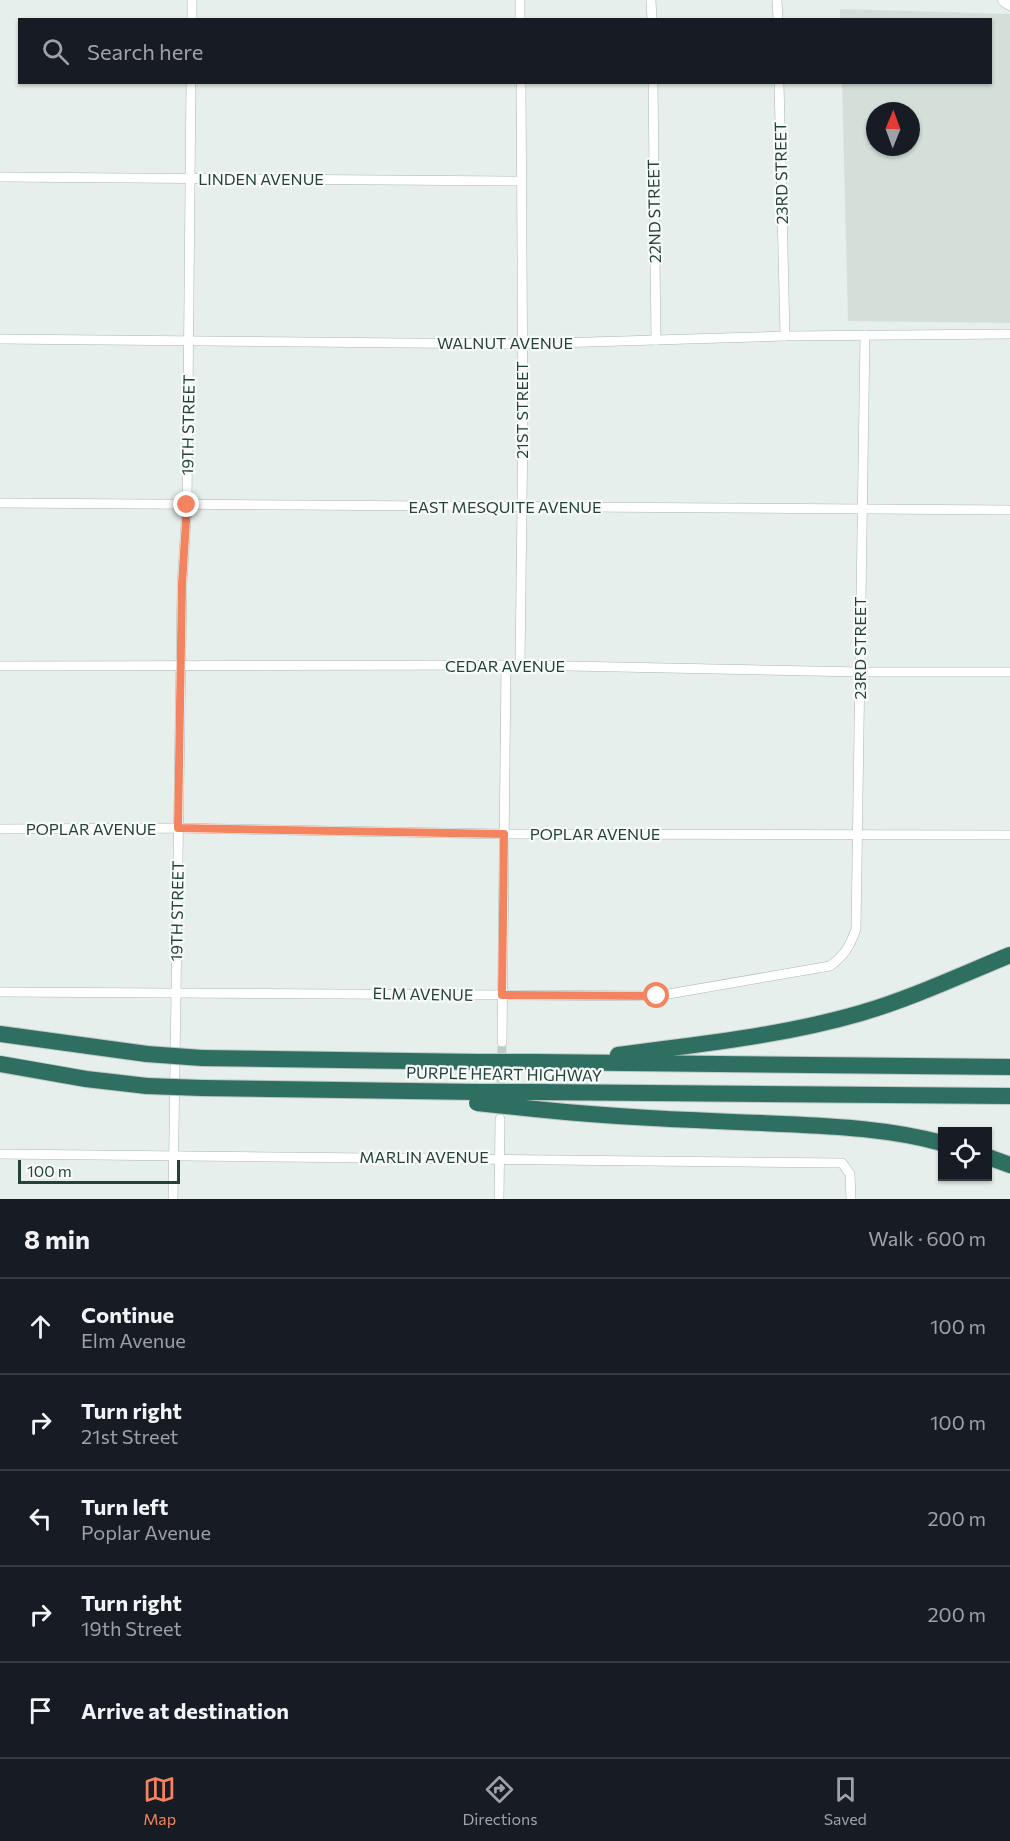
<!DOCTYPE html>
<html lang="en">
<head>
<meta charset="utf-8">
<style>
	:root { --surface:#171b24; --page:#20242c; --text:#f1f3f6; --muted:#9ea1a6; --line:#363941; --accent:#f4845f }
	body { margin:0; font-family:Commissioner,sans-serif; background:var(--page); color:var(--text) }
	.controls { position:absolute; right:18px; bottom:18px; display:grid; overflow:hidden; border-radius:0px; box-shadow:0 2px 4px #0004 }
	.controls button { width:54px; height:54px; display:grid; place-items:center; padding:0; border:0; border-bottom:2px solid var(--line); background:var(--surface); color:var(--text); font:30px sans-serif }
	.compass { position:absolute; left:866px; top:102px; width:54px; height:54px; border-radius:50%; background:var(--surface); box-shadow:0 2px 4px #0004; rotate:1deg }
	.scale { position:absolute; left:18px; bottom:15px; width:162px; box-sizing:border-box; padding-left:6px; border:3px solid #24423a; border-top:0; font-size:16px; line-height:21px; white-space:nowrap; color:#24423a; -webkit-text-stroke:4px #f7fbf9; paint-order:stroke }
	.stop { position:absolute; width:18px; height:18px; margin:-14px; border:4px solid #f4845f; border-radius:50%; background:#fff }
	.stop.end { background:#f4845f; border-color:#fff; box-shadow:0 2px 6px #0008 }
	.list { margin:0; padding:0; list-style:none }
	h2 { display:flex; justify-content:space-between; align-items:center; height:78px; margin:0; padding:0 24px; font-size:26px }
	h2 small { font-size:20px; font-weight:400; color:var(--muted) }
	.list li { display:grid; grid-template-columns:39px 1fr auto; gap:18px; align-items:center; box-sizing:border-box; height:96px; padding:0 24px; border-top:2px solid var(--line) }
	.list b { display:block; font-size:22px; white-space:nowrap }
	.list p { margin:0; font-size:20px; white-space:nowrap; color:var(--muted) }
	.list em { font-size:20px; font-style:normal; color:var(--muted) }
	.icon { flex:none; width:33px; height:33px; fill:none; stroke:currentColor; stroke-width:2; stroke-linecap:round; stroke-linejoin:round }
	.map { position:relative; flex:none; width:1010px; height:1199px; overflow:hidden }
	.search { position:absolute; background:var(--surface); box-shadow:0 2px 4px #0004; left:18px; right:18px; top:18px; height:66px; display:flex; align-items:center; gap:15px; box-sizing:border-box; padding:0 21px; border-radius:0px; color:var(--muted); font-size:22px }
	.sheet { height:558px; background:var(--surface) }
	nav { display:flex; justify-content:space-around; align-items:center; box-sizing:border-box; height:84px; border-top:2px solid var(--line); background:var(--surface); font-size:16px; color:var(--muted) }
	nav a { display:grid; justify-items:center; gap:3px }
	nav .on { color:var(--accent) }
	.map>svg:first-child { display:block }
</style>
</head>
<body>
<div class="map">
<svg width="1010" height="1199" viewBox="0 0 1010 1199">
	<rect width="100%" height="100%" fill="#e6efeb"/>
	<path fill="#d4dfda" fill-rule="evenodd" d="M840,9L1010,14V323L848,321L842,83L990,82V20L840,19ZM875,111H911V147H875Z"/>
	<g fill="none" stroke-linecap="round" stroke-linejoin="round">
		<path stroke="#bfccc8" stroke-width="9" stroke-dasharray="9 4.5" stroke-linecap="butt" d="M501,1096L502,1042"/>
		<defs>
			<g id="minor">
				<path d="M520,0V20"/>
				<path d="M651,0L652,20"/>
				<path d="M777,0L778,20"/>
				<path d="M192,20V0"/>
				<path d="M653,82L656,340"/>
				<path d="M779,82L785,336"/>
				<path d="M0,177L521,181"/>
				<path d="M0,339L522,344L785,336L1010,334"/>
				<path d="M0,503L1010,510"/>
				<path d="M520,665L523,423L521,82"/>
				<path d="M0,666L520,665L861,672H1010"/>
				<path d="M0,829L178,828L504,834L1010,835"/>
				<path d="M0,992L657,996L830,966C845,955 850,946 856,929L865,335"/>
				<path d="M502,1042L506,665"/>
				<path d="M0,1154L842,1163L850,1174L851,1199"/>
				<path d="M173,1199L182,584L187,505L191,82"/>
				<path d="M499,1199L500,1119"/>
			</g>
			<path id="secondary" d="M1005,0L1010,3"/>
			<g id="motorway">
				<path d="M0,1034L147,1054"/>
				<path d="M618,1055C699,1044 782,1036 861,1013C912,998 961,975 1010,955"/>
				<path d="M202,1058L478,1062"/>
				<path d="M535,1062L1010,1067"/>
				<path d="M0,1064L86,1079L147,1086"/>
				<path d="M202,1088L478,1092"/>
				<path d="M535,1092L1010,1096"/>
				<path d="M535,1109C611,1117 686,1120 762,1123C823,1126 883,1127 942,1143"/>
				<path d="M988,1157L1010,1165"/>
			</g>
		</defs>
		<use href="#minor" stroke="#a8b8b2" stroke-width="10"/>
		<use href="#secondary" stroke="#a4bbb3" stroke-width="15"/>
		<use href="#motorway" stroke="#c2cac8" stroke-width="18"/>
		<use href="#minor" stroke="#fff" stroke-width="9"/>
		<use href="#secondary" stroke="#fff" stroke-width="14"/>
		<use href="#motorway" stroke="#2f6f62" stroke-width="16"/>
		<defs>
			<g id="motorway-bridge">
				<path d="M147,1054L202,1058"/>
				<path d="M478,1062H535"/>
				<path d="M147,1086L202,1088"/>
				<path d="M478,1092H535"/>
				<path d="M477,1103L535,1109"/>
			</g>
		</defs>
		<use href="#motorway-bridge" stroke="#c2cac8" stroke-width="18" stroke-linecap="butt"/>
		<use href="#motorway-bridge" stroke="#2f6f62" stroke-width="16"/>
	</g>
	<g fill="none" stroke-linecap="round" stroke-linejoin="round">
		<path stroke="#f4845f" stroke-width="8" d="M187,505L182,584L178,828L504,834L502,995L657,996"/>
	</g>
	<g text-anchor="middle" stroke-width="4.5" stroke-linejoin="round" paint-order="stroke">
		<g font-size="16" fill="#24423a" stroke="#f7fbf9">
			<text transform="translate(781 173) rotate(-91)" y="6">23RD STREET</text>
			<text x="261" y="185">LINDEN AVENUE</text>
			<text transform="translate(654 211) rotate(-91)" y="6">22ND STREET</text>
			<text x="505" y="349">WALNUT AVENUE</text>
			<text transform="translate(522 410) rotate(-90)" y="6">21ST STREET</text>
			<text transform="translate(188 425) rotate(-89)" y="6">19TH STREET</text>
			<text x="505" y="513">EAST MESQUITE AVENUE</text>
			<text transform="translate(860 648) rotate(-90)" y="6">23RD STREET</text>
			<text x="505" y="672">CEDAR AVENUE</text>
			<text x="91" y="835">POPLAR AVENUE</text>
			<text x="595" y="840">POPLAR AVENUE</text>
			<text transform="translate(177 911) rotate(-89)" y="6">19TH STREET</text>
			<text transform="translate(423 994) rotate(1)" y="6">ELM AVENUE</text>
			<text transform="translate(504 1074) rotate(1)" y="6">PURPLE HEART HIGHWAY</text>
			<text x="424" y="1163">MARLIN AVENUE</text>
		</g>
	</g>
</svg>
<div class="controls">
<button><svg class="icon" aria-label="locate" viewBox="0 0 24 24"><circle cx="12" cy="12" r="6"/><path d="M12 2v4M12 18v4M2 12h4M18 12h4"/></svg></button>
</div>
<svg class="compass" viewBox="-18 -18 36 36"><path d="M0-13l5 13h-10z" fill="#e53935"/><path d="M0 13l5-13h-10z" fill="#9ea1a6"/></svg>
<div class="scale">100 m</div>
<div class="stop" style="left:657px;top:996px"></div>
<div class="stop end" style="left:187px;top:505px"></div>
<div class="search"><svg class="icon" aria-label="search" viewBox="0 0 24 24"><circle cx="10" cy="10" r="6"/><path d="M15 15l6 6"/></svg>Search here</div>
</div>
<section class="sheet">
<h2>8 min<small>Walk · 600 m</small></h2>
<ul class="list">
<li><svg class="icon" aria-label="ahead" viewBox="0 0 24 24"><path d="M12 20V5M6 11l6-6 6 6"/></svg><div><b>Continue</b><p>Elm Avenue</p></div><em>100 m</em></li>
<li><svg class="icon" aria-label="right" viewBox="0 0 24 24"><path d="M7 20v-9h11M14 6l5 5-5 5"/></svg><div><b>Turn right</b><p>21st Street</p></div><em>100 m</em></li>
<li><svg class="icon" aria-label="left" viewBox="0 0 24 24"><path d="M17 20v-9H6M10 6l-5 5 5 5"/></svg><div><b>Turn left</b><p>Poplar Avenue</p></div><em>200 m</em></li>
<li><svg class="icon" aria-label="right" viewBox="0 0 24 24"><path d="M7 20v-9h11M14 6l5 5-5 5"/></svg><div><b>Turn right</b><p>19th Street</p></div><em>200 m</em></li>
<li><svg class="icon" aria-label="arrive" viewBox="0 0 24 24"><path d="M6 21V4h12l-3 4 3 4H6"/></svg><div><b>Arrive at destination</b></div></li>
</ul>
</section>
<nav>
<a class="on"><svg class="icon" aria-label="map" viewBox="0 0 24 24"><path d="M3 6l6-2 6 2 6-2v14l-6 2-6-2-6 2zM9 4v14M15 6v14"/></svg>Map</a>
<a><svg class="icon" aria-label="directions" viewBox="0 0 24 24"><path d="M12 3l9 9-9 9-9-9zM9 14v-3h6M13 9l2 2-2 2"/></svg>Directions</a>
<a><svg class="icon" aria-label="saved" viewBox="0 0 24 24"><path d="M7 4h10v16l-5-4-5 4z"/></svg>Saved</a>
</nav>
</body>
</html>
